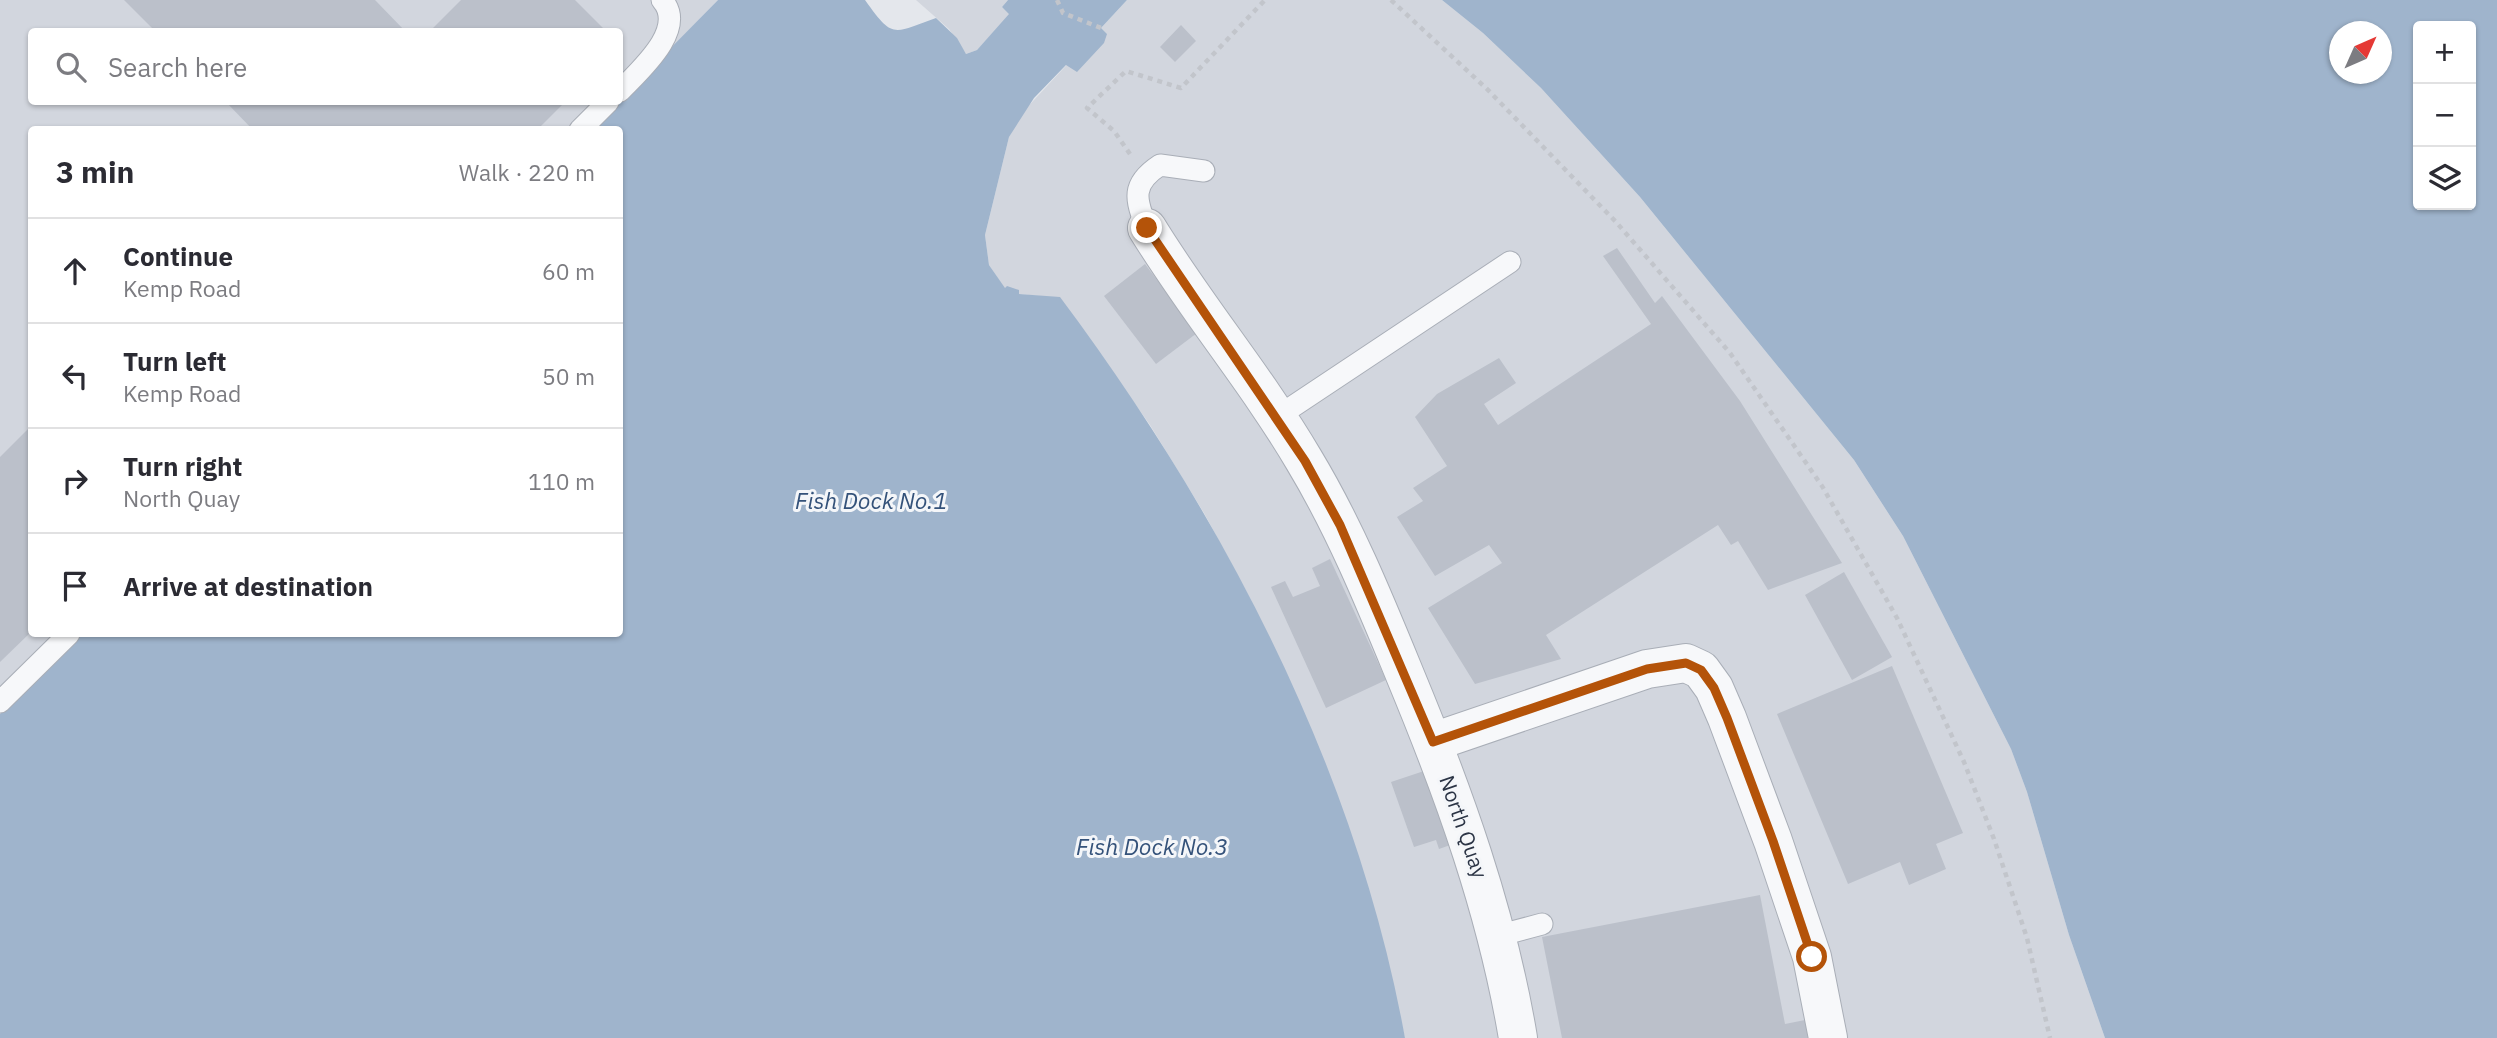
<!DOCTYPE html>
<html lang="en">
<head>
<meta charset="utf-8">
<style>
	:root { --surface:#fff; --page:#f7f7f7; --text:#2b2b33; --muted:#7c7c81; --line:#e1e1e2 }
	body { margin:0; font-family:"IBM Plex Sans",sans-serif; background:var(--page); color:var(--text) }
	.controls { position:absolute; right:21px; top:21px; display:grid; overflow:hidden; border-radius:7px; box-shadow:0 2px 5px #0004 }
	.controls button { width:63px; height:63px; display:grid; place-items:center; padding:0; border:0; border-bottom:2px solid var(--line); background:var(--surface); color:var(--text); font:35px sans-serif }
	.compass { position:absolute; left:2329px; top:21px; width:63px; height:63px; border-radius:50%; background:var(--surface); box-shadow:0 2px 5px #0004; rotate:45deg }
	.stop { position:absolute; width:21px; height:21px; margin:-16px; border:5px solid #b45309; border-radius:50%; background:#fff }
	.stop.end { background:#b45309; border-color:#fff; box-shadow:0 2px 7px #0008 }
	.list { margin:0; padding:0; list-style:none }
	h2 { display:flex; justify-content:space-between; align-items:center; height:91px; margin:0; padding:0 28px; font-size:30px }
	h2 small { font-size:23px; font-weight:400; color:var(--muted) }
	.list li { display:grid; grid-template-columns:46px 1fr auto; gap:21px; align-items:center; box-sizing:border-box; height:105px; padding:0 28px; border-top:2px solid var(--line) }
	.list b { display:block; font-size:26px; white-space:nowrap }
	.list p { margin:0; font-size:23px; white-space:nowrap; color:var(--muted) }
	.list em { font-size:23px; font-style:normal; color:var(--muted) }
	.icon { flex:none; width:38px; height:38px; fill:none; stroke:currentColor; stroke-width:2; stroke-linecap:round; stroke-linejoin:round }
	.map { position:relative; flex:none; width:2497px; height:1038px; overflow:hidden }
	.search { position:absolute; background:var(--surface); box-shadow:0 2px 5px #0004; left:28px; top:28px; width:595px; height:77px; display:flex; align-items:center; gap:18px; box-sizing:border-box; padding:0 24px; border-radius:7px; color:var(--muted); font-size:26px }
	.panel { position:absolute; background:var(--surface); box-shadow:0 2px 5px #0004; left:28px; top:126px; width:595px; height:511px; border-radius:7px }
	.map>svg:first-child { display:block }
</style>
</head>
<body>
<div class="map">
<svg width="2497" height="1038" viewBox="0 0 2497 1038">
	<rect width="100%" height="100%" fill="#e4e7ec"/>
	<g fill="#d2d6de">
		<path d="M0,0H718L620,101V32H32V102H619L591,130H32V634H81L0,714Z"/>
		<path d="M916,0H1008L1002,7L1010,14L977,50L966,54L949,29Z"/>
		<path d="M1127,0H1442L1483,33L1541,88L1640,197L1854,460L1903,536L2011,749L2027,792L2069,935L2105,1038H1405L1381,936L1350,836L1251,600L1204,513L1150,425L1060,298L1019,294L1005,289L989,265L985,235L1009,137L1021,114Z"/>
	</g>
	<g fill="#9fb4cc" fill-rule="evenodd">
		<path d="M718,0H865C893,39 892,34 936,18L957,38L966,54L977,50L1009,14L1002,7L1008,0H1127L1101,28L1107,34L1104,43L1077,72L1066,65L1034,98L1009,137L985,235L989,265L1005,288L1007,286L1019,290V294L1060,297C1223,515 1356,768 1405,1038H0V714L82,634H620V130L591,129Z"/>
		<path d="M1442,0H2497V1038H2105L2069,935L2027,792L2011,749L1903,536L1854,460L1640,197L1541,88L1483,33ZM2418,26H2471V205H2418ZM2340,32H2382V74H2340Z"/>
	</g>
	<g fill="#bbc0ca">
		<path d="M124,0H375L406,32H156Z"/>
		<path d="M461,0H575L607,32H429Z"/>
		<path d="M1181,25L1196,41L1175,62L1160,47Z"/>
		<path d="M226,102H565L537,130H253Z"/>
		<path d="M1617,248L1655,303L1662,296L1740,401L1842,563L1768,590L1738,541L1731,545L1718,525L1546,635L1561,659L1475,684L1428,608L1502,563L1489,545L1435,576L1397,517L1423,501L1413,488L1447,466L1415,417L1437,394L1499,358L1516,383L1484,404L1498,425L1651,324L1603,256Z"/>
		<path d="M1145,264L1197,333L1156,364L1104,296Z"/>
		<path d="M32,425V631L0,662V457Z"/>
		<path d="M1330,559L1386,680L1326,708L1271,587L1285,581L1293,597L1320,586L1312,568Z"/>
		<path d="M1844,572L1892,657L1852,680L1805,595Z"/>
		<path d="M1892,666L1963,833L1936,844L1946,869L1909,885L1900,862L1848,884L1777,714Z"/>
		<path d="M1427,770L1453,844L1439,849L1436,840L1414,847L1391,782Z"/>
		<path d="M1760,895L1785,1024L1805,1020L1808,1038H1562L1542,937Z"/>
	</g>
	<g fill="none" stroke-linecap="round" stroke-linejoin="round">
		<defs>
			<g id="lane">
				<path d="M620,91C639,71 688,29 662,0"/>
				<path d="M580,130L608,102"/>
				<path d="M1147,228C1135,199 1131,184 1160,165L1204,171"/>
				<path d="M1277,417L1510,262"/>
				<path d="M0,702L69,634"/>
				<path d="M1497,936L1542,924"/>
			</g>
			<g id="street">
				<path d="M1147,228C1196,308 1257,380 1304,460C1345,528 1375,602 1405,675C1454,793 1497,912 1518,1038"/>
				<path d="M1433,742L1647,669L1686,663L1701,670L1714,688L1727,718L1773,841L1812,957L1828,1038"/>
			</g>
		</defs>
		<use href="#lane" stroke="#a9aeb7" stroke-width="23"/>
		<use href="#street" stroke="#a9aeb7" stroke-width="40"/>
		<g stroke="#c2c5cb" stroke-width="4.5" stroke-dasharray="5 5" stroke-linecap="butt">
			<path d="M1057,0L1063,13L1101,28"/>
			<path d="M1391,0L1487,89L1616,222L1730,353L1822,486L1897,618L1964,762L1994,839L2027,938L2050,1038"/>
			<path d="M1130,154L1114,131L1087,108L1126,71L1181,88L1265,0"/>
		</g>
		<use href="#lane" stroke="#f7f8fa" stroke-width="21"/>
		<use href="#street" stroke="#f7f8fa" stroke-width="38"/>
	</g>
	<g fill="none" stroke-linecap="round" stroke-linejoin="round">
		<path stroke="#b45309" stroke-width="9" d="M1147,228L1305,461L1340,525L1433,742L1647,669L1686,663L1701,670L1714,688L1727,718L1773,841L1812,957"/>
	</g>
	<g text-anchor="middle" stroke-width="6" stroke-linejoin="round" paint-order="stroke">
		<g font-size="21" fill="#2b3445" stroke="#f4f6f9">
			<text transform="translate(1463 827) rotate(71)" y="7">North Quay</text>
		</g>
		<g font-size="23" font-style="italic" fill="#34527a" stroke="#f4f6f9">
			<text x="871" y="509">Fish Dock No.1</text>
			<text x="1152" y="855">Fish Dock No.3</text>
		</g>
	</g>
</svg>
<div class="controls">
<button>+</button>
<button>−</button>
<button><svg class="icon" aria-label="layers" viewBox="0 0 24 24"><path d="M12 4l9 5-9 5-9-5zM3 14l9 5 9-5"/></svg></button>
</div>
<svg class="compass" viewBox="-18 -18 36 36"><path d="M0-13l5 13h-10z" fill="#e53935"/><path d="M0 13l5-13h-10z" fill="#7c7c81"/></svg>
<div class="stop" style="left:1812px;top:957px"></div>
<div class="stop end" style="left:1147px;top:228px"></div>
<div class="search"><svg class="icon" aria-label="search" viewBox="0 0 24 24"><circle cx="10" cy="10" r="6"/><path d="M15 15l6 6"/></svg>Search here</div>
<section class="panel">
<h2>3 min<small>Walk · 220 m</small></h2>
<ul class="list">
<li><svg class="icon" aria-label="ahead" viewBox="0 0 24 24"><path d="M12 20V5M6 11l6-6 6 6"/></svg><div><b>Continue</b><p>Kemp Road</p></div><em>60 m</em></li>
<li><svg class="icon" aria-label="left" viewBox="0 0 24 24"><path d="M17 20v-9H6M10 6l-5 5 5 5"/></svg><div><b>Turn left</b><p>Kemp Road</p></div><em>50 m</em></li>
<li><svg class="icon" aria-label="right" viewBox="0 0 24 24"><path d="M7 20v-9h11M14 6l5 5-5 5"/></svg><div><b>Turn right</b><p>North Quay</p></div><em>110 m</em></li>
<li><svg class="icon" aria-label="arrive" viewBox="0 0 24 24"><path d="M6 21V4h12l-3 4 3 4H6"/></svg><div><b>Arrive at destination</b></div></li>
</ul>
</section>
</div>
</body>
</html>
